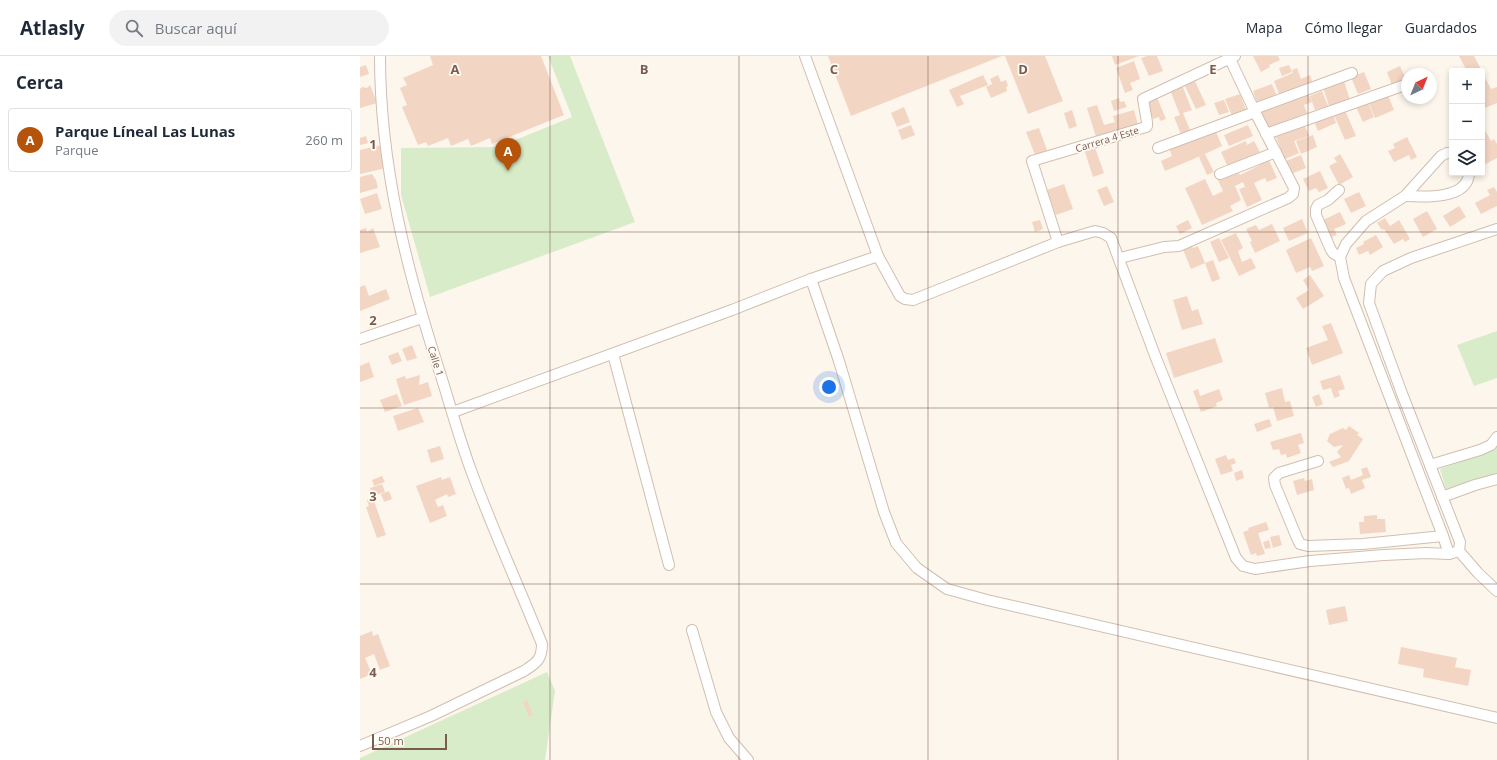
<!DOCTYPE html>
<html lang="es">
<head>
<meta charset="utf-8">
<style>
	:root { --surface:#fff; --page:#f2f2f3; --text:#1f2937; --muted:#747a83; --line:#e0e1e3; --accent:#b45309 }
	body { margin:0; font-family:"Open Sans",sans-serif; background:var(--page); color:var(--text) }
	.controls { position:absolute; right:12px; top:12px; display:grid; overflow:hidden; border-radius:4px; box-shadow:0 2px 6px #0003 }
	.controls button { width:36px; height:36px; display:grid; place-items:center; padding:0; border:0; border-bottom:1px solid var(--line); background:var(--surface); color:var(--text); font:20px sans-serif }
	.compass { position:absolute; left:1041px; top:12px; width:36px; height:36px; border-radius:50%; background:var(--surface); box-shadow:0 2px 6px #0003; rotate:43deg }
	.scale { position:absolute; left:12px; bottom:10px; width:75px; box-sizing:border-box; padding-left:4px; border:2px solid #7a5c4d; border-top:0; font-size:11px; line-height:14px; white-space:nowrap; color:#7a5c4d; -webkit-text-stroke:3px #fffaf3; paint-order:stroke }
	.you { position:absolute; left:469px; top:331px; width:14px; height:14px; margin:-10px; border:3px solid #fff; border-radius:50%; background:#1a73e8; box-shadow:0 0 0 6px #1a73e833 }
	.badge { display:grid; place-items:center; width:26px; height:26px; border-radius:50%; background:var(--accent); color:#fff; font-size:13px; font-weight:700 }
	.pin { position:absolute; translate:-50% -33px; filter:drop-shadow(0 1px 2px #0008) }
	.pin::after { content:''; position:absolute; top:21px; width:14px; height:12px; background:inherit; clip-path:polygon(0 0,100% 0,50% 100%) }
	.list { margin:0; padding:0; list-style:none }
	h2 { display:flex; justify-content:space-between; align-items:center; height:52px; margin:0; padding:0 16px; font-size:17px }
	h2 small { font-size:13px; font-weight:400; color:var(--muted) }
	.list li { display:grid; grid-template-columns:26px 1fr auto; gap:12px; align-items:center; box-sizing:border-box; height:64px; margin:0 8px 8px; padding:0 8px; border:1px solid var(--line); border-radius:4px }
	.list b { display:block; font-size:15px; white-space:nowrap }
	.list p { margin:0; font-size:13px; white-space:nowrap; color:var(--muted) }
	.list em { font-size:13px; font-style:normal; color:var(--muted) }
	.icon { flex:none; width:22px; height:22px; fill:none; stroke:currentColor; stroke-width:2; stroke-linecap:round; stroke-linejoin:round }
	.map { position:relative; flex:none; width:1137px; height:704px; overflow:hidden }
	header { display:flex; align-items:center; gap:24px; box-sizing:border-box; height:56px; padding:0 20px; background:var(--surface); border-bottom:1px solid var(--line) }
	header strong { font-size:19px }
	nav { display:flex; gap:22px; margin-inline-start:auto; font-size:14px }
	.search { width:280px; height:36px; background:var(--page); display:flex; align-items:center; gap:10px; box-sizing:border-box; padding:0 14px; border-radius:22px; color:var(--muted); font-size:15px }
	main { display:flex }
	aside { flex:1; background:var(--surface) }
	.map>svg:first-child { display:block }
</style>
</head>
<body>
<header>
<strong>Atlasly</strong>
<div class="search"><svg class="icon" aria-label="search" viewBox="0 0 24 24"><circle cx="10" cy="10" r="6"/><path d="M15 15l6 6"/></svg>Buscar aquí</div>
<nav><a>Mapa</a><a>Cómo llegar</a><a>Guardados</a></nav>
</header>
<main>
<aside>
<h2>Cerca<small></small></h2>
<ul class="list">
<li><span class="badge">A</span><div><b>Parque Líneal Las Lunas</b><p>Parque</p></div><em>260 m</em></li>
</ul>
</aside>
<div class="map">
<svg width="1137" height="704" viewBox="0 0 1137 704">
	<rect width="100%" height="100%" fill="#fdf6ec"/>
	<g fill="#d8ecc9">
		<path d="M188,0H210L275,166L70,241L41,139V92L138,91L212,61Z"/>
		<path d="M1137,275V322L1114,330L1097,289Z"/>
		<path d="M1137,390V417L1086,433L1080,413L1128,396Z"/>
		<path d="M187,616L195,635L185,704H0V702Z"/>
	</g>
	<g fill="#f3d5c3">
		<path d="M70,0H181L204,59L132,88L130,82L111,90L108,83L91,90L88,82L68,90L66,86L58,89L42,51L47,49L40,32L47,29L43,22L73,9Z"/>
		<path d="M468,0H642L491,60Z"/>
		<path d="M645,0H685L703,45L668,58Z"/>
		<path d="M752,0H779L755,9Z"/>
		<path d="M787,0H797L803,15L789,20L781,2Z"/>
		<path d="M893,0H918L920,4L909,9L910,11L901,16Z"/>
		<path d="M1099,0H1114L1122,15H1107Z"/>
		<path d="M774,5L780,23L770,27L773,34L765,37L756,12Z"/>
		<path d="M6,9L9,18L0,21V11Z"/>
		<path d="M929,9L932,16L922,20L919,12Z"/>
		<path d="M1040,10L1047,26L1033,32L1027,16Z"/>
		<path d="M937,12L941,23L950,19L953,28L939,33L938,31L919,38L914,25L933,17L932,14Z"/>
		<path d="M1004,16L1011,33L998,38L991,21Z"/>
		<path d="M1122,16L1131,33L1137,31V47L1125,52L1122,44Z"/>
		<path d="M623,19L628,29L600,40L604,48L597,51L589,34Z"/>
		<path d="M638,19L641,26L646,24L648,30L646,31L647,35L631,42L626,31L632,28L630,23Z"/>
		<path d="M834,23L846,49L836,53L824,28Z"/>
		<path d="M984,25L990,44L969,50L963,31Z"/>
		<path d="M912,28L917,40L897,47L893,35Z"/>
		<path d="M10,29L17,47L0,52V33L2,31L7,32Z"/>
		<path d="M822,29L832,54L823,57L830,74L821,78L814,61L820,59L810,34Z"/>
		<path d="M962,35L968,50L955,54L950,40Z"/>
		<path d="M948,37L952,46L944,49L947,57L908,72L900,54Z"/>
		<path d="M1027,37L1034,54L1015,62L1008,45Z"/>
		<path d="M880,38L887,57L873,62L865,43Z"/>
		<path d="M796,39L806,63L800,65L799,61L793,63L786,47Z"/>
		<path d="M759,42L760,46L764,45L767,51L754,55L751,45Z"/>
		<path d="M864,44L869,56L859,59L854,47Z"/>
		<path d="M1007,44L1014,61L1003,66L995,49Z"/>
		<path d="M737,49L744,69L755,66L753,60L774,54L778,69L736,81L727,52Z"/>
		<path d="M544,51L550,66L537,71L531,57Z"/>
		<path d="M712,54L717,70L709,73L704,57Z"/>
		<path d="M985,54L996,80L985,84L974,59Z"/>
		<path d="M973,58L976,67L958,75L954,65Z"/>
		<path d="M944,68L949,80L934,85L939,97L925,103L915,79Z"/>
		<path d="M551,69L555,79L542,84L538,74Z"/>
		<path d="M888,69L893,80L869,90L864,79Z"/>
		<path d="M679,72L688,97L676,101L666,76Z"/>
		<path d="M1124,73L1131,85L1134,83L1137,88V102L1124,109L1122,105V74Z"/>
		<path d="M856,76L862,90L845,98L854,116L847,119L839,101L843,99L805,115L801,105L812,100L809,92L843,78L845,81Z"/>
		<path d="M953,79L957,91L941,98L936,85Z"/>
		<path d="M6,80L8,87L0,89V82Z"/>
		<path d="M1047,81L1057,101L1051,104L1049,99L1034,106L1028,95L1035,92L1033,88Z"/>
		<path d="M886,85L887,89L894,85L900,96L868,111L861,96Z"/>
		<path d="M21,89L26,112L0,118V94Z"/>
		<path d="M734,89L744,117L733,121L724,93Z"/>
		<path d="M980,98L993,121L979,129L969,110L977,106L974,102Z"/>
		<path d="M941,99L946,112L931,118L926,105Z"/>
		<path d="M908,102L917,122L907,126L905,122L894,127L902,144L887,151L879,133L885,131L883,126L875,130L881,144L870,150L873,155L842,169L825,132L845,123L853,140L863,135L857,122L877,113L880,119L900,109L898,106Z"/>
		<path d="M960,115L968,132L959,136L956,132L949,135L943,123Z"/>
		<path d="M12,118L16,124L18,132L0,137V121Z"/>
		<path d="M704,128L713,153L696,159L687,134Z"/>
		<path d="M747,130L754,146L744,150L737,134Z"/>
		<path d="M1134,131L1137,136V150L1121,158L1115,147L1130,139L1127,134Z"/>
		<path d="M999,136L1006,150L991,157L984,143Z"/>
		<path d="M17,137L22,153L5,158L0,143Z"/>
		<path d="M1099,150L1106,161L1090,171L1083,160Z"/>
		<path d="M1067,155L1077,173L1063,181L1053,163Z"/>
		<path d="M980,156L986,168L974,173L977,179L971,181L963,164Z"/>
		<path d="M1025,162L1030,170L1039,164L1050,183L1045,186L1043,183L1034,188L1024,173L1022,174L1017,167Z"/>
		<path d="M942,163L948,177L929,185L923,172Z"/>
		<path d="M680,164L683,173L675,176L672,166Z"/>
		<path d="M828,164L832,172L820,178L816,170Z"/>
		<path d="M912,168L920,185L895,197L890,186L892,185L886,173L896,169L899,174Z"/>
		<path d="M6,172L7,176L13,172L20,191L0,197V174Z"/>
		<path d="M876,177L883,192L878,195L882,206L891,202L896,212L879,220L861,184Z"/>
		<path d="M1016,179L1023,191L1010,199L1008,195L999,199L996,192L1004,188L1003,186Z"/>
		<path d="M859,182L869,202L859,206L850,186Z"/>
		<path d="M951,182L964,210L952,215L950,211L936,217L926,194Z"/>
		<path d="M831,188L833,192L838,190L845,207L831,213L822,191Z"/>
		<path d="M853,204L860,223L852,226L845,207Z"/>
		<path d="M950,219L964,240L943,253L936,242L949,234L943,224Z"/>
		<path d="M5,229L9,240L26,233L30,243L0,255V231Z"/>
		<path d="M827,240L832,255L838,253L843,268L822,274L813,244Z"/>
		<path d="M971,267L983,297L952,309L946,292L968,284L962,270Z"/>
		<path d="M855,282L863,306L814,322L806,297Z"/>
		<path d="M52,289L57,302L47,305L42,293Z"/>
		<path d="M38,296L42,305L32,309L28,300Z"/>
		<path d="M9,306L14,321L0,326V310Z"/>
		<path d="M60,319L59,329L68,326L72,340L44,349L36,323L45,320L46,323Z"/>
		<path d="M980,319L985,333L978,335L980,340L974,342L971,332L963,334L960,325Z"/>
		<path d="M922,332L925,346L930,345L934,360L917,365L913,351L909,352L905,337Z"/>
		<path d="M838,333L840,340L859,333L863,344L856,347L857,350L841,356L833,335Z"/>
		<path d="M37,338L42,350L25,356L20,344Z"/>
		<path d="M959,338L963,348L956,351L952,341Z"/>
		<path d="M58,352L64,366L38,375L33,360Z"/>
		<path d="M909,363L912,370L897,376L894,368Z"/>
		<path d="M989,370L999,377L997,379L1003,383L989,405L973,411L969,406L981,401L977,396L983,389L974,391L967,385L970,378L983,372L986,374Z"/>
		<path d="M941,377L944,387L938,389L941,397L927,402L926,398L921,399L919,393L913,394L910,386Z"/>
		<path d="M80,390L84,403L71,407L67,394Z"/>
		<path d="M866,399L868,404L874,402L876,407L871,409L873,415L861,419L855,403Z"/>
		<path d="M1007,411L1011,421L1002,424L1005,432L991,438L989,432L986,433L982,422L989,419L991,424L1003,419L1001,413Z"/>
		<path d="M882,414L884,422L876,425L874,417Z"/>
		<path d="M22,420L25,426L14,430L12,424Z"/>
		<path d="M81,421L82,424L90,421L96,438L88,441L87,438L75,444L78,451L83,449L87,460L70,467L56,430Z"/>
		<path d="M944,422L945,425L952,423L954,434L937,439L933,425Z"/>
		<path d="M22,428L25,436L13,440L10,432Z"/>
		<path d="M29,435L32,443L24,446L21,438Z"/>
		<path d="M13,442L26,479L17,482L6,451L9,450L7,444Z"/>
		<path d="M1017,459V463H1025L1026,476L1000,478L999,466H1004V460Z"/>
		<path d="M906,466L909,474L898,477L905,498L897,500L896,497L891,499L883,476L889,474L888,472Z"/>
		<path d="M919,479L922,489L913,492L910,481Z"/>
		<path d="M909,484L911,492L905,493L903,486Z"/>
		<path d="M985,550L988,565L969,569L966,554Z"/>
		<path d="M12,575L13,580L18,578L30,610L20,614L14,598L5,602L12,618L0,623V580Z"/>
		<path d="M1041,591L1097,602L1095,611L1111,614L1108,630L1063,621L1064,613L1038,608Z"/>
		<path d="M167,644L173,659L169,661L163,646Z"/>
	</g>
	<g fill="none" stroke-linecap="round" stroke-linejoin="round">
		<defs>
			<g id="minor">
				<path d="M445,0L518,200L540,240L545,243L553,244L698,186L735,175L743,177L751,182L796,302L876,502L883,510L895,513L950,505L1024,499L1066,497L1089,498L1099,495"/>
				<path d="M894,53L992,17"/>
				<path d="M906,78L1045,29"/>
				<path d="M798,92L895,56"/>
				<path d="M860,118L916,96"/>
				<path d="M979,134L968,144L958,149L956,153V159L970,192L973,197L980,201"/>
				<path d="M1045,140C1063,141 1108,144 1109,117"/>
				<path d="M1137,173L1051,202L1023,215L1011,228L1009,247L1041,335L1100,486L1099,495L1118,517L1137,535"/>
				<path d="M698,186L672,105L786,71L787,70V66L783,43L875,0"/>
				<path d="M760,202L804,191L819,190L928,142L933,138L934,132L895,56L870,3"/>
				<path d="M451,223L479,305L524,456L536,487L557,512L587,533L627,544L1137,662"/>
				<path d="M0,283L62,262"/>
				<path d="M253,298L309,509"/>
				<path d="M93,356L372,254L451,223L518,200"/>
				<path d="M958,405L919,417L914,422L915,429L937,482L940,488L948,490L1003,488L1083,480"/>
				<path d="M1070,409L1120,394L1131,389L1137,381"/>
				<path d="M1082,441L1115,429L1137,423"/>
				<path d="M1089,498L1083,480L984,222L980,201L986,188L1006,165L1045,140L1081,100L1087,97H1092"/>
				<path d="M332,574L356,656L369,682L388,704"/>
				<path d="M0,690L71,660L164,615C176,607 182,604 182,588C159,531 133,474 112,417C100,385 91,352 81,320C47,215 20,111 20,0"/>
			</g>
		</defs>
		<use href="#minor" stroke="#d1beb0" stroke-width="12"/>
		<use href="#minor" stroke="#fff" stroke-width="10"/>
	</g>
	<path fill="none" stroke="#7a5c4d" stroke-width="1" stroke-opacity="0.55" d="M190,0V704M379,0V704M568,0V704M758,0V704M948,0V704M0,176H1137M0,352H1137M0,528H1137"/>
	<g text-anchor="middle" stroke-width="3.5" stroke-linejoin="round" paint-order="stroke">
		<g font-size="10" fill="#7a5c4d" stroke="#fffaf3">
			<text transform="translate(747 83) rotate(-17)" y="4">Carrera 4 Este</text>
			<text transform="translate(76 305) rotate(72)" y="4">Calle 1</text>
		</g>
	</g>
	<g font-size="13" text-anchor="middle" font-weight="bold" fill="#7a5c4d" stroke="#fffaf3" stroke-width="3.5" stroke-linejoin="round" paint-order="stroke">
		<text x="95" y="18">A</text>
		<text x="284" y="18">B</text>
		<text x="474" y="18">C</text>
		<text x="663" y="18">D</text>
		<text x="853" y="18">E</text>
		<text x="13" y="93">1</text>
		<text x="13" y="269">2</text>
		<text x="13" y="445">3</text>
		<text x="13" y="621">4</text>
	</g>
</svg>
<div class="controls">
<button>+</button>
<button>−</button>
<button><svg class="icon" aria-label="layers" viewBox="0 0 24 24"><path d="M12 4l9 5-9 5-9-5zM3 14l9 5 9-5"/></svg></button>
</div>
<svg class="compass" viewBox="-18 -18 36 36"><path d="M0-13l5 13h-10z" fill="#e53935"/><path d="M0 13l5-13h-10z" fill="#747a83"/></svg>
<div class="scale">50 m</div>
<div class="you"></div>
<div class="pin badge" style="left:148px;top:115px">A</div>
</div>
</main>
</body>
</html>
